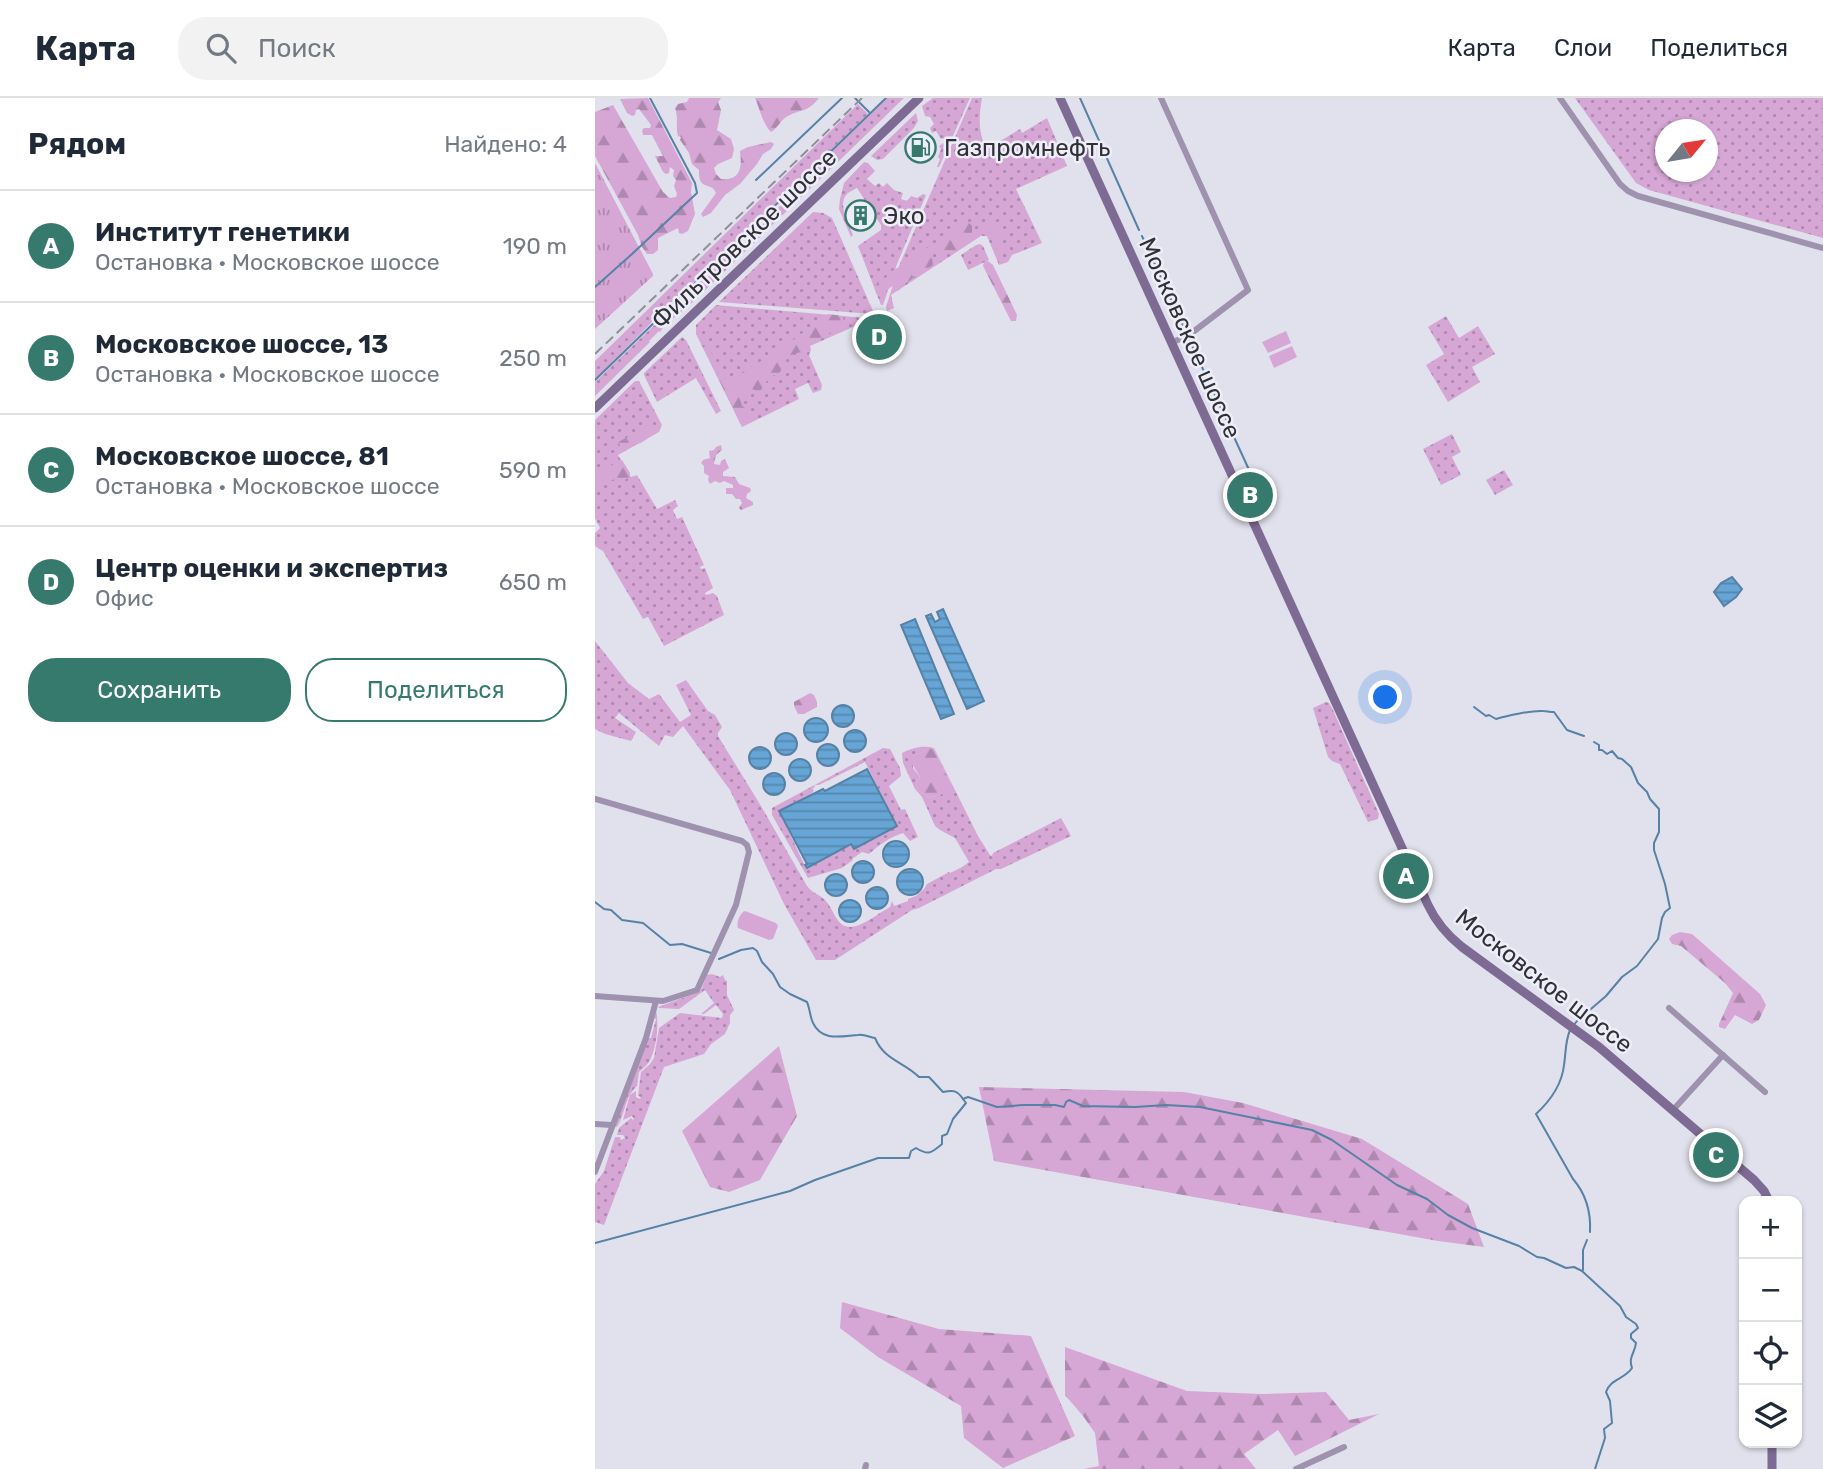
<!DOCTYPE html>
<html lang="ru">
<head>
<meta charset="utf-8">
<style>
	:root { --surface:#fff; --page:#f2f2f3; --text:#1f2937; --muted:#747a83; --line:#e0e1e3; --accent:#367a6e }
	body { margin:0; font-family:Rubik,sans-serif; background:var(--page); color:var(--text) }
	.controls { position:absolute; right:21px; bottom:21px; display:grid; overflow:hidden; border-radius:14px; box-shadow:0 2px 5px #0004 }
	.controls button { width:63px; height:63px; display:grid; place-items:center; padding:0; border:0; border-bottom:2px solid var(--line); background:var(--surface); color:var(--text); font:35px sans-serif }
	.compass { position:absolute; left:1060px; top:21px; width:63px; height:63px; border-radius:50%; background:var(--surface); box-shadow:0 2px 5px #0004; rotate:60deg }
	.you { position:absolute; left:791px; top:600px; width:24px; height:24px; margin:-18px; border:5px solid #fff; border-radius:50%; background:#1a73e8; box-shadow:0 0 0 10px #1a73e833 }
	.badge { display:grid; place-items:center; width:46px; height:46px; border-radius:50%; background:var(--accent); color:#fff; font-size:23px; font-weight:700 }
	.pin { position:absolute; translate:-50% -50%; border:4px solid #fff; box-shadow:0 2px 7px #0006 }
	.list { margin:0; padding:0; list-style:none }
	h2 { display:flex; justify-content:space-between; align-items:center; height:91px; margin:0; padding:0 28px; font-size:30px }
	h2 small { font-size:23px; font-weight:400; color:var(--muted) }
	.list li { display:grid; grid-template-columns:46px 1fr auto; gap:21px; align-items:center; box-sizing:border-box; height:112px; padding:0 28px; border-top:2px solid var(--line) }
	.list b { display:block; font-size:26px; white-space:nowrap }
	.list p { margin:0; font-size:23px; white-space:nowrap; color:var(--muted) }
	.list em { font-size:23px; font-style:normal; color:var(--muted) }
	.actions { display:flex; gap:14px; padding:21px 28px }
	.actions a { flex:1; padding:16px 0; border:2px solid var(--accent); border-radius:28px; text-align:center; font-size:24px; color:var(--accent) }
	.actions .main { background:var(--accent); color:#fff }
	.icon { flex:none; width:38px; height:38px; fill:none; stroke:currentColor; stroke-width:2; stroke-linecap:round; stroke-linejoin:round }
	.map { position:relative; flex:none; width:1228px; height:1371px; overflow:hidden }
	header { display:flex; align-items:center; gap:42px; box-sizing:border-box; height:98px; padding:0 35px; background:var(--surface); border-bottom:2px solid var(--line) }
	header strong { font-size:33px }
	nav { display:flex; gap:38px; margin-inline-start:auto; font-size:24px }
	.search { width:490px; height:63px; background:var(--page); display:flex; align-items:center; gap:18px; box-sizing:border-box; padding:0 24px; border-radius:28px; color:var(--muted); font-size:26px }
	main { display:flex }
	aside { flex:1; background:var(--surface) }
	.map>svg:first-child { display:block }
</style>
</head>
<body>
<header>
<strong>Карта</strong>
<div class="search"><svg class="icon" aria-label="search" viewBox="0 0 24 24"><circle cx="10" cy="10" r="6"/><path d="M15 15l6 6"/></svg>Поиск</div>
<nav><a>Карта</a><a>Слои</a><a>Поделиться</a></nav>
</header>
<main>
<aside>
<h2>Рядом<small>Найдено: 4</small></h2>
<ul class="list">
<li><span class="badge">A</span><div><b>Институт генетики</b><p>Остановка · Московское шоссе</p></div><em>190 m</em></li>
<li><span class="badge">B</span><div><b>Московское шоссе, 13</b><p>Остановка · Московское шоссе</p></div><em>250 m</em></li>
<li><span class="badge">C</span><div><b>Московское шоссе, 81</b><p>Остановка · Московское шоссе</p></div><em>590 m</em></li>
<li><span class="badge">D</span><div><b>Центр оценки и экспертиз</b><p>Офис</p></div><em>650 m</em></li>
</ul>
<div class="actions"><a class="main">Сохранить</a><a>Поделиться</a></div>
</aside>
<div class="map">
<svg width="1228" height="1371" viewBox="0 0 1228 1371">
	<defs>
		<pattern id="grass-dots" width="8" height="8" patternUnits="userSpaceOnUse" patternTransform="scale(1.75)"><rect width="8" height="8" fill="#d6a6d5"/><path d="M2 2h.1M6 6h.1" fill="none" stroke="#ae88ae" stroke-width="1.8" stroke-linecap="round"/></pattern>
		<pattern id="forest-firs" width="22" height="20" patternUnits="userSpaceOnUse" patternTransform="scale(1.75)"><rect width="22" height="20" fill="#d6a6d5"/><path d="M5 1l3.5 6h-7zM16 11l3.5 6h-7z" fill="#ae88ae"/></pattern>
		<pattern id="park-tufts" width="24" height="20" patternUnits="userSpaceOnUse" patternTransform="scale(1.75)"><rect width="24" height="20" fill="#d6a6d5"/><path d="M3 7l-1-3M5 7V3M7 7l1-3M15 17l-1-3M17 17v-4M19 17l1-3" fill="none" stroke="#ae88ae"/></pattern>
		<pattern id="water-rules" width="6" height="5" patternUnits="userSpaceOnUse" patternTransform="scale(1.75)"><rect width="6" height="5" fill="#66a5d5"/><path d="M0 2.5h6" fill="none" stroke="#5487ae"/></pattern>
	</defs>
	<rect width="100%" height="100%" fill="#e1e1ed"/>
	<g fill="url(#grass-dots)" fill-rule="evenodd">
		<path d="M292,0H309C240,67 171,133 102,200L99,187L114,178L126,162L135,157L139,151L150,146L155,136L174,121L179,113L213,86L220,76V70Z"/>
		<path d="M338,0H375L344,69H342L345,61L343,59L346,51L344,48L350,44L348,40L346,41L341,33L337,35L335,30L339,26L335,19L330,18L327,8Z"/>
		<path d="M377,0H387C384,18 383,31 390,48H397L425,31L427,35L452,20L472,68L421,91L447,145L417,157L413,164L404,167L392,138H386L296,197L299,210L292,213L291,209L304,168Z"/>
		<path d="M980,0H1228V140L1054,92L1041,85ZM1070,32H1112V74H1070Z"/>
		<path d="M263,6L273,16L100,184L96,185L0,281V263Z"/>
		<path d="M321,15L323,23L319,30L288,61L282,62L276,58Z"/>
		<path d="M269,64L273,65L280,73L272,81L280,88L284,85L288,89L292,85L299,92L308,95L306,101L312,103L316,98L322,100L328,96L331,97L302,166L288,207H286L263,148L286,132V127L262,90C259,92 255,93 252,96C242,106 254,127 258,137L256,139L244,111L245,101L249,85Z"/>
		<path d="M218,114L228,115L237,120L278,213L277,216L124,204Z"/>
		<path d="M385,146L388,148L394,162L373,172L366,157L381,147Z"/>
		<path d="M98,190L100,202L68,229L65,234L64,233L54,243L55,244L0,298V284Z"/>
		<path d="M121,207L271,220L273,222L269,228L267,225L215,248L216,252L214,257L227,287L226,292L218,295L213,285L200,291L204,301L147,329L101,236V227Z"/>
		<path d="M851,218L864,240L883,228L900,256L877,269L885,284L853,304L831,267L849,256L833,229Z"/>
		<path d="M87,239L91,242L126,313L121,316L101,280L62,304L49,277V275Z"/>
		<path d="M40,283H44L67,327L64,334L23,357L36,379L42,377L62,411L80,402L83,408L78,412L82,421L87,419L109,467L105,469L106,471L110,470L118,490L110,495L111,497L118,495L122,498L129,517L69,548L53,519L48,521L8,453L0,448V435L5,430L0,420V322Z"/>
		<path d="M857,336L866,354L857,359L866,377L846,387L828,351Z"/>
		<path d="M909,372L918,387L900,397L891,382Z"/>
		<path d="M0,543L33,585L54,601L64,596L85,624L96,617L81,587L91,582L113,613L120,617L127,629L123,635V638L166,708L212,788C217,795 224,796 230,802C235,807 238,815 242,821C254,840 276,820 290,812L295,809L297,803L299,808L313,803V801L321,798L329,791L332,786L354,774L355,775L367,769L374,764L360,740L345,732L340,728L327,699L320,691L308,665L307,655C316,650 329,647 339,650L383,738L395,757L397,758L398,755L466,720L476,738L406,771H401L324,810L317,812L240,862H221L189,806L135,692L88,628L78,639L70,637L64,648L24,615L20,620L41,634L36,643L10,636L0,631ZM336,650L339,651L356,686L347,696L335,700L324,693L321,687L325,679L318,670V658Z"/>
		<path d="M731,604L734,605L738,612L784,716L783,721L773,724L745,666L737,663L733,659L718,610Z"/>
		<path d="M288,650L295,651L305,670L306,678L294,688L306,712L310,711L323,739L315,743L308,735C295,739 284,747 274,756L267,754L257,761L258,762L247,770L213,780L177,717V710ZM270,664L302,728L259,751L256,745L211,770L184,713L217,695L219,692L217,690H219L220,687H224Z"/>
		<path d="M117,876L125,879L128,877L130,882L132,883V897L139,912L135,917V925L130,936L116,946L109,956L69,969L9,1127L0,1124V1086L9,1073L20,1039H25L26,1042L30,1040L28,1037H22L24,1030L36,1020L38,1022L39,1021L37,1018L28,1022L35,997L41,993V999L45,1001L46,999L43,998L46,974L55,966L59,960L64,930L85,915L127,920L128,916L121,907L109,916H106L119,905L110,892L84,911L64,910L63,909L104,894L107,890L112,877Z"/>
		<path d="M61,913C64,925 62,947 56,960C54,966 49,969 44,974L42,988C29,1000 31,1015 22,1029L19,1028L53,940H56L61,921L59,920Z"/>
	</g>
	<g fill="url(#forest-firs)">
		<path d="M53,0L97,85L96,94L100,116L93,133L87,136L84,135L83,130L63,140V152L58,156H52L47,149L43,137L0,58V14L18,7L68,94L75,100L81,99L82,96L79,88L81,82L78,78L79,72L75,69L74,75L71,76L68,74L60,58H68L57,37H48L47,32L49,30H55L56,27L44,11L41,12L40,17L37,18L32,15L25,1Z"/>
		<path d="M94,0H126L123,4L126,12L122,32L136,41L139,51L137,60L123,66L119,70L121,76L126,81C146,83 147,69 145,53L153,49L176,44L179,46L176,51L168,56L162,66L145,86L130,97L116,115L108,119L106,116L121,95C116,83 103,94 104,72L97,66L94,55L85,42L86,39L83,38C80,26 84,23 80,10L83,6L92,4Z"/>
		<path d="M160,0H224C212,15 208,10 193,18C186,21 183,30 176,34C167,25 165,11 160,0Z"/>
		<path d="M395,123L400,124L411,153L404,156L394,136L389,137L385,133V130Z"/>
		<path d="M372,124L377,127V142L361,153L350,152L346,157L339,155L337,159L338,167C333,171 328,172 323,175C318,179 315,184 309,186C306,188 301,187 298,188C292,190 291,196 285,199L281,195L279,188L293,178L298,172L311,166L321,157Z"/>
		<path d="M393,163L398,167L422,217L421,223H416L388,168L389,164Z"/>
		<path d="M233,216L248,218L249,225L246,229L211,248L206,254C188,258 193,263 185,274C179,281 182,274 175,280C170,284 169,290 163,294L158,291L145,301L147,308L155,311C157,320 152,321 145,325L108,249L112,247L133,283L186,251Z"/>
		<path d="M54,327L59,333C54,343 39,348 29,351L25,349L24,344C28,341 32,340 37,337C44,334 46,329 54,327Z"/>
		<path d="M126,347L127,352L121,357L119,366L125,367L126,363L130,361L134,370L128,374V378L140,379L144,386L155,390L156,393L152,396L151,400L158,404V407L146,412L144,410L147,405L145,401H141L137,396H131V390H138V387L129,383L125,385L120,383L115,386L113,382L114,378L109,375V368L106,365L108,362L115,360L114,353L119,352L121,349Z"/>
		<path d="M27,362L35,375V379L26,384L20,381L7,386H0V376Z"/>
		<path d="M215,595L219,597L222,604V609L209,616H203L199,608V604Z"/>
		<path d="M335,650L339,651L356,686L357,691L354,697L351,698L347,696L335,700L324,693L321,687L325,679L316,664L318,658Z"/>
		<path d="M1085,834L1097,836L1165,896L1171,907L1164,922L1157,926L1140,917L1130,931L1124,929V926L1138,895L1130,885L1086,848L1077,846L1074,841L1077,837Z"/>
		<path d="M184,948L202,1018L165,1082L134,1094L115,1089L87,1033Z"/>
		<path d="M384,989L589,994L648,1005L767,1041L873,1106L889,1149L843,1143L399,1063Z"/>
		<path d="M247,1204L344,1231L436,1238L480,1338L408,1370L369,1340L366,1308L283,1259L245,1230Z"/>
		<path d="M470,1249L592,1293L667,1296L731,1294L754,1322L784,1316L700,1358L683,1332L649,1356L661,1371H488L504,1368L500,1335L488,1318L470,1297Z"/>
	</g>
	<path fill="url(#park-tufts)" d="M0,65L58,176V178L0,231Z"/>
	<g fill="#d6a6d5">
		<path d="M691,233L696,245L673,255L667,244Z"/>
		<path d="M697,248L702,259L679,270L674,258Z"/>
		<path d="M150,813L181,825L183,828L178,841L174,842L143,830C141,825 145,815 150,813Z"/>
	</g>
	<g fill="url(#water-rules)" stroke="#5682a5" stroke-width="2">
		<path d="M1137,479L1147,491L1141,499L1129,508L1119,494L1126,485Z"/>
		<path d="M348,511L389,603L372,611L331,518L336,516L340,524L345,521L342,514Z"/>
		<path d="M320,521L359,616L346,621L306,527Z"/>
		<circle cx="248" cy="618" r="11"/>
		<circle cx="221" cy="632" r="12"/>
		<circle cx="260" cy="643" r="11"/>
		<circle cx="191" cy="646" r="11"/>
		<circle cx="233" cy="657" r="11"/>
		<circle cx="165" cy="660" r="11"/>
		<circle cx="205" cy="672" r="11"/>
		<path d="M272,671L302,728L259,751L256,746L212,770L210,767L212,766L184,713L228,691L230,693Z"/>
		<circle cx="179" cy="686" r="11"/>
		<circle cx="301" cy="756" r="13"/>
		<circle cx="268" cy="774" r="11"/>
		<circle cx="315" cy="784" r="13"/>
		<circle cx="241" cy="787" r="11"/>
		<circle cx="282" cy="800" r="11"/>
		<circle cx="255" cy="813" r="11"/>
	</g>
	<g fill="none" stroke-linecap="round" stroke-linejoin="round">
		<g stroke="#5682a5" stroke-width="2">
			<path d="M260,0L274,14"/>
			<path d="M485,0L544,132"/>
			<path d="M161,82L247,0"/>
			<path d="M547,138L591,234"/>
			<path d="M0,189L37,156L102,95L100,85L55,0"/>
			<path d="M594,241L631,321"/>
			<path d="M0,282L291,0"/>
			<path d="M633,326L661,387"/>
			<path d="M879,609L891,618L894,617L901,621C911,618 938,612 948,613C951,613 955,614 959,614L972,632L989,638"/>
			<path d="M0,804L9,811L16,812L27,822L48,825L75,847L87,846L116,855"/>
			<path d="M124,861L146,852L158,850L162,853L167,864L178,876L185,889L195,896L212,904C215,911 215,919 218,925C227,944 247,938 263,937C269,936 274,939 280,940C289,962 309,964 324,979H334L348,994C358,992 362,992 368,1001L373,999L402,1009L428,1007H460L469,1009L471,1004L474,1002L488,1008L540,1009L571,1007L605,1009L717,1032L737,1042L802,1087L832,1101L853,1117L877,1130L924,1148L942,1159L949,1160L971,1170L979,1169L987,1173L1025,1208L1031,1219L1041,1226L1043,1230L1036,1236V1240L1041,1245C1040,1255 1033,1259 1037,1270C1030,1281 1015,1281 1011,1294L1015,1303L1017,1325L1009,1331L1010,1340L1000,1371"/>
			<path d="M978,928L982,923L1011,898L1027,879L1042,868L1063,841L1067,820L1070,814L1075,810L1070,786L1059,752V745L1064,734V711L1055,701L1052,694L1043,685L1036,669L1027,661L1023,660L1017,653L1012,656L1007,652H1004V647L999,644"/>
			<path d="M975,932C970,944 971,955 969,967C967,986 955,1003 941,1016L978,1081C991,1096 996,1115 995,1134"/>
			<path d="M0,1145L195,1093L220,1082L283,1060H314L316,1053L321,1050C334,1058 336,1055 347,1046V1038L352,1036L358,1021L371,1005L368,1001"/>
			<path d="M988,1172V1152L992,1142"/>
		</g>
		<g stroke="#9f92ae" stroke-width="6">
			<path d="M566,0L653,192L594,237L576,245"/>
			<path d="M965,0L1025,86L1033,93L1043,98L1228,150"/>
			<path d="M0,701L147,743L152,747L154,754L141,807L102,892L68,903L0,898"/>
			<path d="M1074,910L1170,994"/>
			<path d="M1078,1012L1128,957"/>
			<path d="M0,1026L17,1027"/>
			<path d="M0,1074L51,940L61,903"/>
			<path d="M270,1371L271,1367"/>
			<path d="M701,1371L749,1349"/>
		</g>
		<g stroke="#7e6b93" stroke-width="9">
			<path d="M465,0L833,807C841,824 852,837 867,849L1004,949L1159,1082L1169,1093L1174,1103"/>
			<path d="M0,310L324,0"/>
			<path d="M1177,1371V1345"/>
		</g>
		<path stroke="#8f8f98" stroke-width="2" stroke-dasharray="10 5" stroke-linecap="butt" d="M0,256L267,0"/>
	</g>
	<defs>
		<symbol id="fuel-ring" viewBox="-11 -11 22 22"><circle r="9.5" fill="#eeeefb" stroke="#367a6e" stroke-width="1.5"/><path d="M-5.5-6h7V0h2V4h1.3V-2.5L3-4.5l.8-.8L6-3V5H2.5V1h-1V6h-7ZM-4.2-4.7v3.2H.2V-4.7Z" fill="#367a6e"/></symbol>
		<symbol id="building-ring" viewBox="-11 -11 22 22"><circle r="9.5" fill="#eeeefb" stroke="#367a6e" stroke-width="1.5"/><path d="M-4-6H4V6H1V3H-1V6H-4ZM-2.5-4.3h1.7v1.8h-1.7ZM.8-4.3h1.7v1.8H.8ZM-2.5-1h1.7V.8h-1.7ZM.8-1h1.7V.8H.8Z" fill="#367a6e"/></symbol>
	</defs>
	<g fill-rule="evenodd">
		<use href="#fuel-ring" x="308" y="32" width="35" height="35"/>
		<use href="#building-ring" x="248" y="100" width="35" height="35"/>
	</g>
	<g text-anchor="middle" stroke-width="5" stroke-linejoin="round" paint-order="stroke">
		<g font-size="24" fill="#303035" stroke="#eeeefb" text-anchor="start">
			<text x="349" y="58">Газпромнефть</text>
			<text x="288" y="126">Эко</text>
		</g>
		<g font-size="24" fill="#303035" stroke="#eeeefb">
			<text transform="translate(149 141) rotate(-44)" y="8">Фильтровское шоссе</text>
			<text transform="translate(595 240) rotate(66)" y="8">Московское шоссе</text>
			<text transform="translate(949 883) rotate(38)" y="8">Московское шоссе</text>
		</g>
	</g>
</svg>
<div class="controls">
<button>+</button>
<button>−</button>
<button><svg class="icon" aria-label="locate" viewBox="0 0 24 24"><circle cx="12" cy="12" r="6"/><path d="M12 2v4M12 18v4M2 12h4M18 12h4"/></svg></button>
<button><svg class="icon" aria-label="layers" viewBox="0 0 24 24"><path d="M12 4l9 5-9 5-9-5zM3 14l9 5 9-5"/></svg></button>
</div>
<svg class="compass" viewBox="-18 -18 36 36"><path d="M0-13l5 13h-10z" fill="#e53935"/><path d="M0 13l5-13h-10z" fill="#747a83"/></svg>
<div class="you"></div>
<div class="pin badge" style="left:811px;top:778px">A</div>
<div class="pin badge" style="left:655px;top:397px">B</div>
<div class="pin badge" style="left:1121px;top:1057px">C</div>
<div class="pin badge" style="left:284px;top:239px">D</div>
</div>
</main>
</body>
</html>
